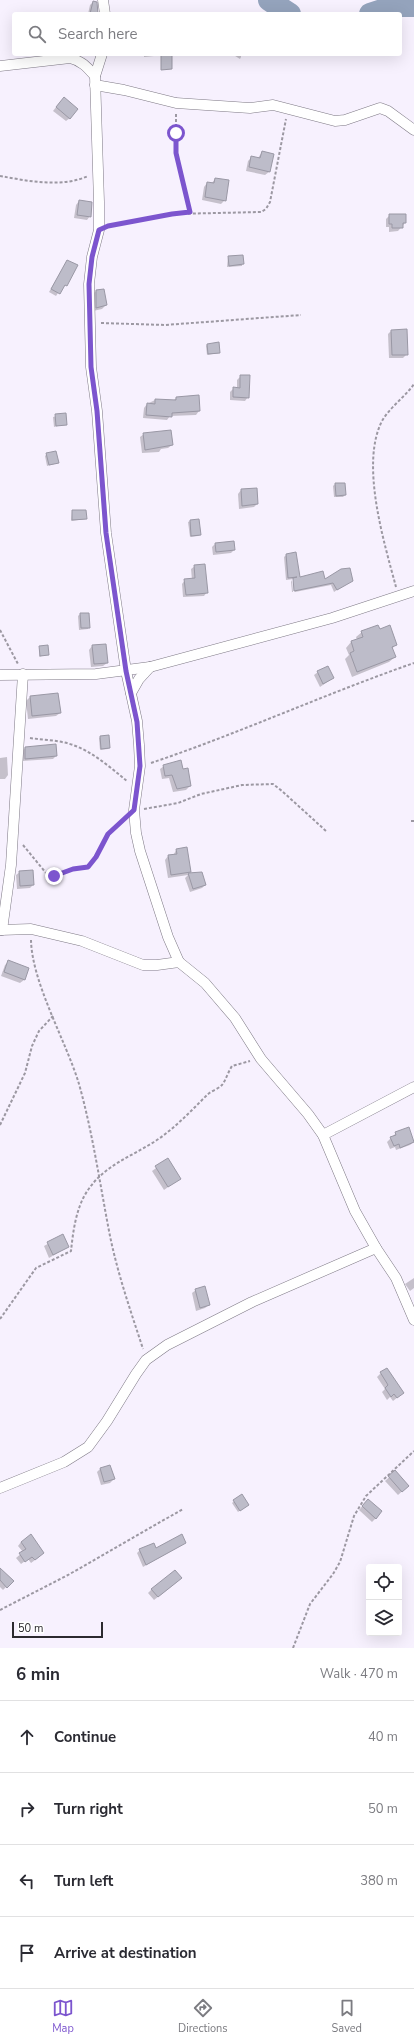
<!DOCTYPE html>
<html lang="en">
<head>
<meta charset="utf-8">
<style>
	:root { --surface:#fff; --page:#f7f7f7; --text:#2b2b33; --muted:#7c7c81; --line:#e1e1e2; --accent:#7c55ce }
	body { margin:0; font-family:"Nunito Sans",sans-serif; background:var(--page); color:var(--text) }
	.controls { position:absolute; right:12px; bottom:12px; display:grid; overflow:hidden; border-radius:4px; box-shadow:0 4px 16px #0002 }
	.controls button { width:36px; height:36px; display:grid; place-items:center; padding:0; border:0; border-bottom:1px solid var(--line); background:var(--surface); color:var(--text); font:20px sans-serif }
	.scale { position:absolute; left:12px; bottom:10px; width:91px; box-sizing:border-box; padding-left:4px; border:2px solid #2c2a2f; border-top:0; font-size:11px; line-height:14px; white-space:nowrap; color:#2c2a2f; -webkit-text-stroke:3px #fff; paint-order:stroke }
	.stop { position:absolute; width:12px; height:12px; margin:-9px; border:3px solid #7c55ce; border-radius:50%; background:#fff }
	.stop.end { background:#7c55ce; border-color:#fff; box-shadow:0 1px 4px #0008 }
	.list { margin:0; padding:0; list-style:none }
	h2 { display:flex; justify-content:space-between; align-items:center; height:52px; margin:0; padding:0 16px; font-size:17px }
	h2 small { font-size:13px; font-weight:400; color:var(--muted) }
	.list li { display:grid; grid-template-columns:26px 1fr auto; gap:12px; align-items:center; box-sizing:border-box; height:72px; padding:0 16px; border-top:1px solid var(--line) }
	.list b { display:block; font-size:15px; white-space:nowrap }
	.list em { font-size:13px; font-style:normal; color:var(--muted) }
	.icon { flex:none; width:22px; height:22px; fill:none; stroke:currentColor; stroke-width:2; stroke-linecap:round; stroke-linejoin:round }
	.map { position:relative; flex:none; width:414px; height:1648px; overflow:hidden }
	.search { position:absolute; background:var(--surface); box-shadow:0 4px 16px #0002; left:12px; right:12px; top:12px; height:44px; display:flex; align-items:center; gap:10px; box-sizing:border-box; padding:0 14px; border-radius:4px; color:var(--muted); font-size:15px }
	.sheet { height:340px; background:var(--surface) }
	nav { display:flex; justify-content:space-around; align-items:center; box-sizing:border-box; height:56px; border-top:1px solid var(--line); background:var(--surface); font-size:11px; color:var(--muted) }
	nav a { display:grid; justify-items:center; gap:2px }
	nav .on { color:var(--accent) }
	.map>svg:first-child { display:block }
</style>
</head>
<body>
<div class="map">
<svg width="414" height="1648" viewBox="0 0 414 1648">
	<rect width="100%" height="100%" fill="#f7f1fe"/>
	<g fill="#0003">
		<path d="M93,2L98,14H88L90,5Z"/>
		<path d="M144,54H156L154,56L144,57Z"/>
		<path d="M232,54H241V57L240,59Z"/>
		<path d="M60,102L70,118L66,121L53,111Z"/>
		<path d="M262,152L269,172L265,175L246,171L248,161L252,157L258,158Z"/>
		<path d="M215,179L225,200L221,204L202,200L204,187L207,183L211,184Z"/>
		<path d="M79,201L90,216L87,220L74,218L76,205Z"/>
		<path d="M390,215L405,223L398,231L389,232V227H386V219Z"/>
		<path d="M242,256V266L227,267L228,257Z"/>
		<path d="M67,261L66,285L62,287L56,296L49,292Z"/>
		<path d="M96,291L106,305L102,309L93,311L92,295Z"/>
		<path d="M391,331L407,354L403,358H389L388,334Z"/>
		<path d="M207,344L219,353L207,355L206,346Z"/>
		<path d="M241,376L248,397L245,401L230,400V392L234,388L237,389V380Z"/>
		<path d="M176,398L199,411L196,415L170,416L167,420L143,418L144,408L147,404L155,400L173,401Z"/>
		<path d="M65,414L66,424L54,427L53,417Z"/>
		<path d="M144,434L172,445L168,448L161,449L159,452L142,453L140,437Z"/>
		<path d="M47,454L58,463L47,466L45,456Z"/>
		<path d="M335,484H344L345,495L343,497H334L333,486Z"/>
		<path d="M241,490L257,504L254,507L239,509L238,494Z"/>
		<path d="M72,511L86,519L71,521Z"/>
		<path d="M190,521L200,535L198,536L190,537L188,522Z"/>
		<path d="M215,544L234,550L231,553L213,555L212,547Z"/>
		<path d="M287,554L299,578L352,580L334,592L331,585L295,592L294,579L286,580L284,557Z"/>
		<path d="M195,566L207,592L204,596L183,597L182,584L185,580H192L191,569Z"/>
		<path d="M292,580L293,592H292L291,582Z"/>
		<path d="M80,614H88L89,627L88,629L79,630L78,616Z"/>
		<path d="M379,631L396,644L392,649L395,657L389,662L352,677L345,659L349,655L346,648L351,642L357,640L356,637L362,632Z"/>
		<path d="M92,646L107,663L103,666L91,667L89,650Z"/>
		<path d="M40,647L48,654L39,657Z"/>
		<path d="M318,672L333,678L320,687L314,675Z"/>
		<path d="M58,694L60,713L56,716L28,719L26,701L30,697Z"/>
		<path d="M100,737L109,748L108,749L100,750L99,738Z"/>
		<path d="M25,748L56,756L53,759L22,761V751Z"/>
		<path d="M7,757L8,775L5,779H0V758Z"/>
		<path d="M164,766L182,771L190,786L186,790L173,792L169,778L162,779L160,769Z"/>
		<path d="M176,850L190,871L187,874L202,873L205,885L202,888L190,892L185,878L188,875L168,878L165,860L168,856H173Z"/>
		<path d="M20,872L33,885L30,888L17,889L16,875Z"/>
		<path d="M8,962L28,969L24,980L20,983L1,976L5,965Z"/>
		<path d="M396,1133L414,1142L410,1145L396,1150L395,1147L390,1149L387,1142Z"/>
		<path d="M167,1160L179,1179L164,1190L152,1171Z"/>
		<path d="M62,1236L68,1247L49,1258L44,1246Z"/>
		<path d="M414,1278V1288L410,1291L405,1284Z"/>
		<path d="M196,1290L209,1305L205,1308L196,1311L192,1293Z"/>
		<path d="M381,1373L403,1393L393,1401L390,1397L387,1400L382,1392L385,1389L377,1377Z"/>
		<path d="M100,1469L114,1479L110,1483L101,1485L97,1472Z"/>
		<path d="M395,1472L408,1486L398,1495L385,1481Z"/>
		<path d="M241,1495L246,1506L238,1512L232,1503Z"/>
		<path d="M364,1504L376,1518L372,1522L359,1510Z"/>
		<path d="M21,1542L39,1557L31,1563L28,1559L21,1564L16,1558L23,1552L18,1546Z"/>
		<path d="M185,1543L143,1567L137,1553L140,1550H156Z"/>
		<path d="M0,1569L12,1581L3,1590L0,1587Z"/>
		<path d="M177,1582L154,1600L148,1593L152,1589Z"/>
	</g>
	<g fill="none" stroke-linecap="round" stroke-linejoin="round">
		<g stroke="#94a3bc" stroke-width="22">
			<path d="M269,0L290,14"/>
			<path d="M370,14L394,6H414"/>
		</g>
	</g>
	<g fill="#bdbcc9" stroke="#9a98a5">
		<path d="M93,1L97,2L98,14H90Z"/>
		<path d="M161,54H172V69L161,70Z"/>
		<path d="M64,97L78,109L70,119L56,107Z"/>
		<path d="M262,151L274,154L270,172L249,167L251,156L260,158Z"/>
		<path d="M215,178L229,180L226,201L205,197L207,182L214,183Z"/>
		<path d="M79,200L92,202L91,217L77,215Z"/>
		<path d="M389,214H406V223H403V228H392V224H389Z"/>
		<path d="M243,255L244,264L229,266L228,256Z"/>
		<path d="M67,260L78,265L67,286L65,285L60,294L51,289Z"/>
		<path d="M104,289L107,305L96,308V290Z"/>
		<path d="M407,329L408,355H392L391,330Z"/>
		<path d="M219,342L220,353L208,354L207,344Z"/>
		<path d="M240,375H250L249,398L233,397V387L240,388Z"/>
		<path d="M199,395L200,411L172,413V417L146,415L147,403L155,404V399L176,400V397Z"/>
		<path d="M66,413L67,425L56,426L55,414Z"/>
		<path d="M171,430L173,445L145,450L143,433Z"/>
		<path d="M56,451L59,463L49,465L46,453Z"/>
		<path d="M335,483H345L346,495L336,496Z"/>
		<path d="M257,488L258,504L242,506L241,489Z"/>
		<path d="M72,510H86L87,519L72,520Z"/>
		<path d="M199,519L201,535L191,536L190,520Z"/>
		<path d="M234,541L235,550L216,552L215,543Z"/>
		<path d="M296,552L300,577L323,571L325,579L341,569L350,568L353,581L337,590L333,583L294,591L293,578L297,577L288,578L286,554Z"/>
		<path d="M205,564L208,593L186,595L184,579L195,578L194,565Z"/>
		<path d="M80,613H89L90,628H81Z"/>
		<path d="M378,625L380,629L390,625L397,645L392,647L396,657L357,672L350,653L354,651L351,641L363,637L361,631Z"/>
		<path d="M106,644L108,663L94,664L92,645Z"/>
		<path d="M48,645L49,655L40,656L39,646Z"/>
		<path d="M328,666L334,678L323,684L317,671Z"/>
		<path d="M58,693L61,713L32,716L30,696Z"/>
		<path d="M109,735L110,748L101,749L100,736Z"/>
		<path d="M56,744L57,756L25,759V747Z"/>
		<path d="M181,760L183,769L188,768L191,786L177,789L172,775L165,776L163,765Z"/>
		<path d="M187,847L191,872L171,875L168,855L177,854L176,849Z"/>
		<path d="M33,870L34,885L20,886L19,871Z"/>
		<path d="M202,872L206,885L193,889L188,873Z"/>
		<path d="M8,960L29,968L25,980L4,972Z"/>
		<path d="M409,1127L414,1142L400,1148L399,1144L394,1146L390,1137L396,1135L395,1132Z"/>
		<path d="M168,1158L181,1179L168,1187L155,1166Z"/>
		<path d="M63,1234L69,1247L53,1255L47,1242Z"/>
		<path d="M205,1286L210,1305L200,1308L195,1289Z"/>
		<path d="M387,1368L404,1393L397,1398L394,1394L391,1397L385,1388L388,1385L380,1372Z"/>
		<path d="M110,1465L115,1479L104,1482L100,1468Z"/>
		<path d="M395,1470L409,1486L402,1492L388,1476Z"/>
		<path d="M242,1494L249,1505L240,1511L233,1500Z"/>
		<path d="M368,1499L382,1511L376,1519L362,1506Z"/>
		<path d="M31,1534L44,1553L35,1560L32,1557L25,1562L19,1553L26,1549L21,1542Z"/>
		<path d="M182,1534L186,1543L146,1565L139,1549L154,1543L156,1548Z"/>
		<path d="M0,1568L14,1581L7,1588L0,1580Z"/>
		<path d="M175,1570L182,1578L158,1597L151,1589Z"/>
	</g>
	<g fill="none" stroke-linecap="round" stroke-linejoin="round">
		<defs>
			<g id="street">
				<path d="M103,0L105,14"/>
				<path d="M102,54L95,76L99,202V230L92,257L89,284L91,367L97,411L106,533L126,671L137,721L139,745L140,766L134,810L136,833L140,851L168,937L179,962"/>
				<path d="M0,66L70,58C82,61 87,67 95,76"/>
				<path d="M95,85L124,90L176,103L250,108L273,105L335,121L345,120L380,108L388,111L414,130"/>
				<path d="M0,675L96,674L150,667L332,618L414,591"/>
				<path d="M131,693L139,679L150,667"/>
				<path d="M0,930L31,929L82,941L143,965H157L179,962L205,983L235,1018L261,1059L308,1114L323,1135L355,1211L376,1248L396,1278L414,1320"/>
				<path d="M2,930L11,865L23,674"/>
				<path d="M323,1135L414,1087"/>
				<path d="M0,1488L64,1462L88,1447L107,1421L136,1374L146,1360L167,1345L252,1302L376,1248"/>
			</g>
		</defs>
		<use href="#street" stroke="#7e7985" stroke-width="11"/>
		<g stroke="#9c98a2" stroke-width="2" stroke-dasharray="3 2" stroke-linecap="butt">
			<path d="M176,114V153L190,212"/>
			<path d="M0,176C28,181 62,188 88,176"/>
			<path d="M109,226L172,214L261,212L266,209L270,202L286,119"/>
			<path d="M101,323L165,325L301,315"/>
			<path d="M396,587C384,542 360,464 382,421C390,407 405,397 414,384"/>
			<path d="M0,630L18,664"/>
			<path d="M30,738C44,740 59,740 73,745C93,752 111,768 127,781"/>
			<path d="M151,763C240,733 325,694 414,663"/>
			<path d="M144,809L178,803L201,794L242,785L273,784L282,791L326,831"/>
			<path d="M411,821H414"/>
			<path d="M23,845L46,873L55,876L73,869L88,867L96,857L108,834L123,820"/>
			<path d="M31,940C32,983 66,1041 79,1084C93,1134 100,1185 110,1236C118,1275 131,1312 143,1349"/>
			<path d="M0,1125L25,1073L32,1046L39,1031L53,1016"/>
			<path d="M0,1319L36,1268L71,1251C73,1232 76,1207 88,1190C104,1166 130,1157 154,1142C174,1129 190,1112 207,1095C211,1091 218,1089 222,1085C226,1080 228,1072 232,1066L250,1061"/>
			<path d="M0,1610L68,1575L183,1509"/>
			<path d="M293,1648L310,1604L333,1574L340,1562L354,1516L366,1496L414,1451"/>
		</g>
		<use href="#street" stroke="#fff" stroke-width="10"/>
	</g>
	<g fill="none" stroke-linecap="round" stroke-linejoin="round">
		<path stroke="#7c55ce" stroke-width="5" d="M54,876L73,869L88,867L96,857L108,834L134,810L140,766L137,722L126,671L106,533L97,411L91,367L89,284L92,257L99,230L108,226L172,214L190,212L176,153V133"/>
	</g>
</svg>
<div class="controls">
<button><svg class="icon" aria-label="locate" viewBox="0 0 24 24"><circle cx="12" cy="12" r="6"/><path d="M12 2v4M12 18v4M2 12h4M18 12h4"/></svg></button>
<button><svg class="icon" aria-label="layers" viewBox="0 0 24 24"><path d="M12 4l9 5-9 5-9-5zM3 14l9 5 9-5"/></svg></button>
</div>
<div class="scale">50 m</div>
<div class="stop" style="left:176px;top:133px"></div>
<div class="stop end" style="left:54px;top:876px"></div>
<div class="search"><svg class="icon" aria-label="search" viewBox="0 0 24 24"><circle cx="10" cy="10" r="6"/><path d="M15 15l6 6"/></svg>Search here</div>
</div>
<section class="sheet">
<h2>6 min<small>Walk · 470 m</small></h2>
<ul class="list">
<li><svg class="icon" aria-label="ahead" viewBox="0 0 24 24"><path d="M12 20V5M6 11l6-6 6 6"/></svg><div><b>Continue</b></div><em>40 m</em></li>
<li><svg class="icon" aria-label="right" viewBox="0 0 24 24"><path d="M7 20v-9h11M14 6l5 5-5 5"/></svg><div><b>Turn right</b></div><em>50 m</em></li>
<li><svg class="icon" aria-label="left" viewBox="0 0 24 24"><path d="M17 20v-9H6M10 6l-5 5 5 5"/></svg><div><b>Turn left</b></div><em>380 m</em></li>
<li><svg class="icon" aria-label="arrive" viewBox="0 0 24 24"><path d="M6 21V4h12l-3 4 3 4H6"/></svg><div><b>Arrive at destination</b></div></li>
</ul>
</section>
<nav>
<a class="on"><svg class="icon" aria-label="map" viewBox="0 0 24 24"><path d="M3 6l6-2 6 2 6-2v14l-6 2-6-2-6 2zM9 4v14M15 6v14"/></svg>Map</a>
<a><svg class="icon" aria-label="directions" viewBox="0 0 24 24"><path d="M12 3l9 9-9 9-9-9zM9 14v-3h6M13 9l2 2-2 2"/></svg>Directions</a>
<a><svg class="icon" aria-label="saved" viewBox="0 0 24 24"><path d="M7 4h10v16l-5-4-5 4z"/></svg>Saved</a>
</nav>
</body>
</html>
